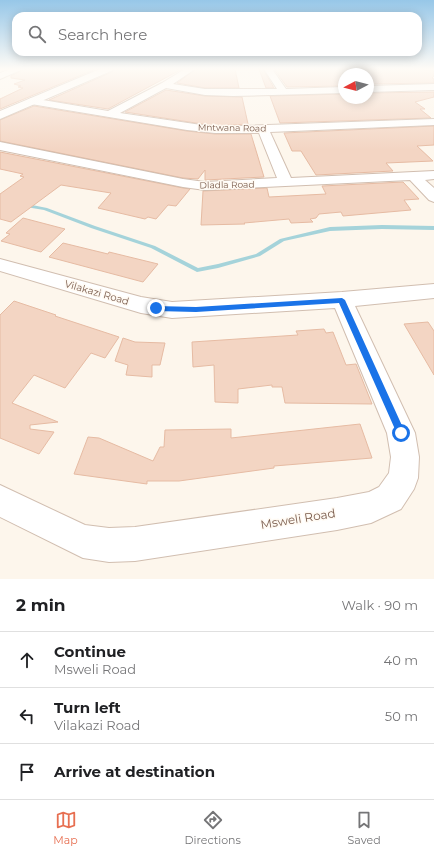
<!DOCTYPE html>
<html lang="en">
<head>
<meta charset="utf-8">
<style>
	:root { --surface:#fff; --page:#f6f6f6; --text:#202124; --muted:#757577; --line:#e0e0e0; --accent:#e76f51 }
	body { margin:0; font-family:Montserrat,sans-serif; background:var(--page); color:var(--text) }
	.compass { position:absolute; left:338px; top:68px; width:36px; height:36px; border-radius:50%; background:var(--surface); box-shadow:0 2px 10px #0003; rotate:263deg }
	.stop { position:absolute; width:12px; height:12px; margin:-9px; border:3px solid #1a73e8; border-radius:50%; background:#fff }
	.stop.end { background:#1a73e8; border-color:#fff; box-shadow:0 1px 4px #0008 }
	.list { margin:0; padding:0; list-style:none }
	h2 { display:flex; justify-content:space-between; align-items:center; height:52px; margin:0; padding:0 16px; font-size:17px }
	h2 small { font-size:13px; font-weight:400; color:var(--muted) }
	.list li { display:grid; grid-template-columns:26px 1fr auto; gap:12px; align-items:center; box-sizing:border-box; height:56px; padding:0 16px; border-top:1px solid var(--line) }
	.list b { display:block; font-size:15px; white-space:nowrap }
	.list p { margin:0; font-size:13px; white-space:nowrap; color:var(--muted) }
	.list em { font-size:13px; font-style:normal; color:var(--muted) }
	.icon { flex:none; width:22px; height:22px; fill:none; stroke:currentColor; stroke-width:2; stroke-linecap:round; stroke-linejoin:round }
	.map { position:relative; flex:none; width:434px; height:579px; overflow:hidden }
	.search { position:absolute; background:var(--surface); box-shadow:0 2px 10px #0003; left:12px; right:12px; top:12px; height:44px; display:flex; align-items:center; gap:10px; box-sizing:border-box; padding:0 14px; border-radius:12px; color:var(--muted); font-size:15px }
	.sheet { height:220px; background:var(--surface) }
	nav { display:flex; justify-content:space-around; align-items:center; box-sizing:border-box; height:56px; border-top:1px solid var(--line); background:var(--surface); font-size:11px; color:var(--muted) }
	nav a { display:grid; justify-items:center; gap:2px }
	nav .on { color:var(--accent) }
	.map>svg:first-child { display:block }
</style>
</head>
<body>
<div class="map">
<svg width="434" height="579" viewBox="0 0 434 579">
	<rect width="100%" height="100%" fill="#fdf6ec"/>
	<g fill="none" stroke-linecap="round" stroke-linejoin="round">
		<path fill="#a5d3da" fill-rule="evenodd" d="M22,203L47,208L95,226L155,246L198,268L218,264L256,254L280,239L330,227L382,225L434,226V230L382,229L330,231L284,241L260,256L218,268L197,272L151,248L91,228L44,210L20,206L19,205Z"/>
	</g>
	<g fill="#f3d5c3" stroke="#e6bba3">
		<path d="M24,69H96L0,109V99L23,88L18,87L21,86L14,84L25,80L11,78V76Z"/>
		<path d="M114,69H182L108,109L49,100L112,72Z"/>
		<path d="M196,69H235L239,88H205L177,83Z"/>
		<path d="M259,69H263L274,88H266Z"/>
		<path d="M274,69H351L346,74H344V86L287,87Z"/>
		<path d="M363,69H418L434,71V76L432,78L434,79V83L368,84V74H359Z"/>
		<path d="M166,90L205,96L242,97L248,124L215,126L125,112Z"/>
		<path d="M434,92V97L415,102L425,109H420L431,118L280,123L270,96L344,94V98H368V93Z"/>
		<path d="M34,106L187,131L215,134H251L264,177L205,180V170L198,179L183,178L0,141V120Z"/>
		<path d="M434,126V145L417,146L433,161L386,163L393,171L316,175L301,151H292L284,133Z"/>
		<path d="M0,152L183,188L190,189L176,206L168,205L156,219L148,217L145,219L98,208L111,193L61,185L11,222L0,219V194L24,177L20,176L23,174L0,169Z"/>
		<path d="M403,182L419,199L404,200L411,210L343,216L341,212L319,214L316,218L310,219L313,222L291,223L289,219L244,223L245,224L201,225L203,191L267,188L269,197L326,194L322,186Z"/>
		<path d="M23,218L65,229L41,252L1,241L10,234L6,233Z"/>
		<path d="M63,243L108,254L109,252L158,264L143,282L49,257Z"/>
		<path d="M14,301L56,315L55,316L119,337L105,358L91,353L65,388L34,375L12,403L58,422L30,425V429L54,432L39,454L0,438V315Z"/>
		<path d="M428,322L434,331V375L404,324Z"/>
		<path d="M324,329L326,333L333,332L346,365L356,364L372,404L285,403L282,387H272V385L238,389V403L215,402L214,365L193,367L192,342L298,335L296,331Z"/>
		<path d="M123,338L135,342L165,343L160,365H152V377L126,375L128,365L115,361Z"/>
		<path d="M360,424L372,458L274,466V468L179,481H147V484L74,474L88,437L99,438L153,461L160,447H164L165,430L231,429V438Z"/>
	</g>
	<g fill="none" stroke-linecap="round" stroke-linejoin="round">
		<defs>
			<g id="minor">
				<path d="M11,69H23L0,79V73Z"/>
				<path d="M185,69H195L173,84L205,89H277L264,69H272L286,89L344,87V93L233,96L205,95L166,88L120,113L215,127L434,119V125L270,132L291,178L434,171V179L425,180L434,188V202L429,200L410,180L205,190L183,187L0,150V142L183,179L205,182L277,178L259,133H215L187,130L31,104L26,101L31,98L108,111L162,83Z"/>
				<path d="M353,69H362L357,74H348Z"/>
				<path d="M434,84V90L368,92V86Z"/>
				<path d="M0,259L141,297L172,302L342,292L434,284V298L355,306L415,433L419,457L418,478L414,489L401,509L371,523L337,530L135,561L109,562L83,558L0,517V485L85,525L109,528L135,527L337,498L369,492L379,487L389,473L391,457L387,433L335,308L172,318L141,313L0,271Z"/>
			</g>
			<path id="tertiary" d="M100,69H113L111,71L0,119V111Z"/>
		</defs>
		<use href="#minor" stroke="#d1beb0" stroke-width="2"/>
		<use href="#tertiary" stroke="#d1beb0" stroke-width="2"/>
		<use href="#minor" fill="#fff" fill-rule="evenodd"/>
		<use href="#tertiary" fill="#fff" fill-rule="evenodd"/>
	</g>
	<linearGradient id="sky" x2="0" y2="1"><stop stop-color="#97c7e8"/><stop offset="0.46" stop-color="#fefbf6"/><stop offset="1" stop-color="#fefbf6" stop-opacity="0"/></linearGradient>
	<rect width="434" height="150" fill="url(#sky)"/>
	<path fill="#1a73e8" d="M342,298L345,300L404,430L405,433L404,436L401,438L398,436L339,303L196,312L156,311L153,308L156,306L196,307Z"/>
	<g text-anchor="middle" stroke-width="3" stroke-linejoin="round" paint-order="stroke">
		<g font-size="9" fill="#7a5c4d" stroke="#fffaf3">
			<text transform="translate(232 128) rotate(1)" y="3">Mntwana Road</text>
			<text transform="translate(227 185) rotate(-1)" y="3">Dladla Road</text>
		</g>
		<g font-size="10" fill="#7a5c4d" stroke="#fffaf3">
			<text transform="translate(97 292) rotate(16)" y="4">Vilakazi Road</text>
		</g>
		<g font-size="12" fill="#7a5c4d" stroke="#fffaf3">
			<text transform="translate(298 519) rotate(-9)" y="4">Msweli Road</text>
		</g>
	</g>
</svg>
<svg class="compass" viewBox="-18 -18 36 36"><path d="M0-13l5 13h-10z" fill="#e53935"/><path d="M0 13l5-13h-10z" fill="#757577"/></svg>
<div class="stop" style="left:401px;top:433px"></div>
<div class="stop end" style="left:156px;top:308px"></div>
<div class="search"><svg class="icon" aria-label="search" viewBox="0 0 24 24"><circle cx="10" cy="10" r="6"/><path d="M15 15l6 6"/></svg>Search here</div>
</div>
<section class="sheet">
<h2>2 min<small>Walk · 90 m</small></h2>
<ul class="list">
<li><svg class="icon" aria-label="ahead" viewBox="0 0 24 24"><path d="M12 20V5M6 11l6-6 6 6"/></svg><div><b>Continue</b><p>Msweli Road</p></div><em>40 m</em></li>
<li><svg class="icon" aria-label="left" viewBox="0 0 24 24"><path d="M17 20v-9H6M10 6l-5 5 5 5"/></svg><div><b>Turn left</b><p>Vilakazi Road</p></div><em>50 m</em></li>
<li><svg class="icon" aria-label="arrive" viewBox="0 0 24 24"><path d="M6 21V4h12l-3 4 3 4H6"/></svg><div><b>Arrive at destination</b></div></li>
</ul>
</section>
<nav>
<a class="on"><svg class="icon" aria-label="map" viewBox="0 0 24 24"><path d="M3 6l6-2 6 2 6-2v14l-6 2-6-2-6 2zM9 4v14M15 6v14"/></svg>Map</a>
<a><svg class="icon" aria-label="directions" viewBox="0 0 24 24"><path d="M12 3l9 9-9 9-9-9zM9 14v-3h6M13 9l2 2-2 2"/></svg>Directions</a>
<a><svg class="icon" aria-label="saved" viewBox="0 0 24 24"><path d="M7 4h10v16l-5-4-5 4z"/></svg>Saved</a>
</nav>
</body>
</html>
